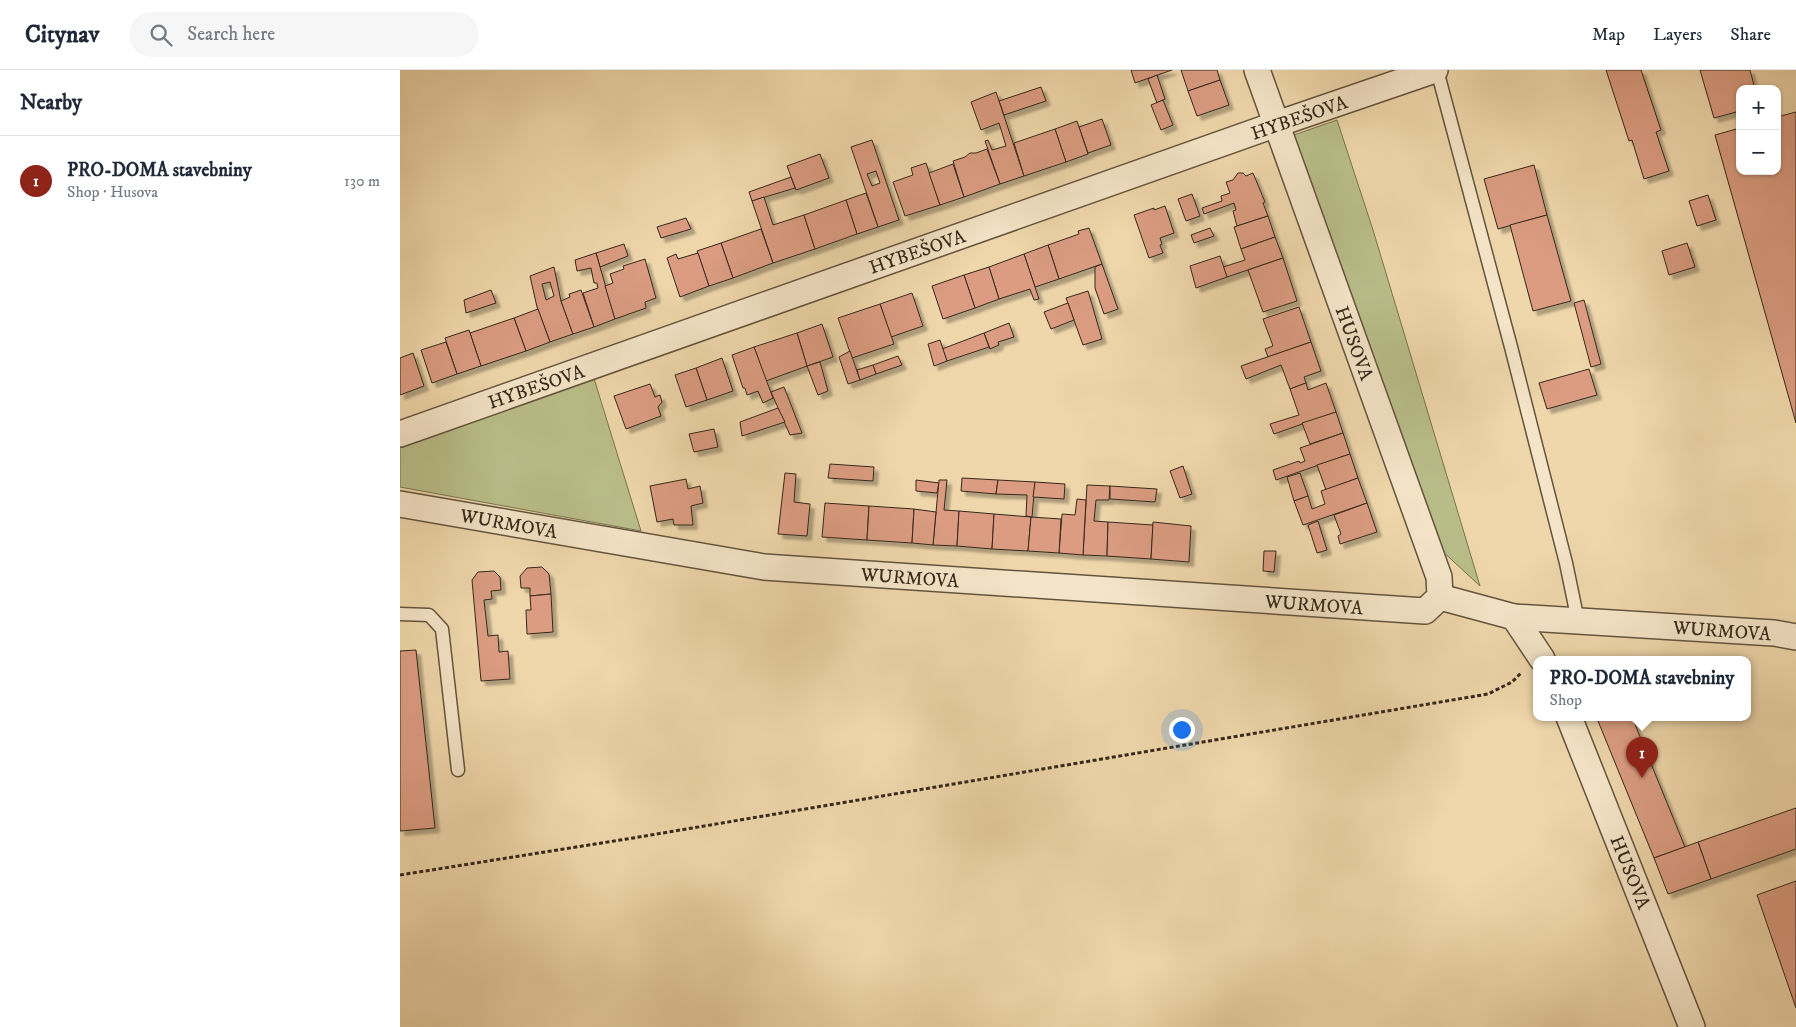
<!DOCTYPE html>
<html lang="en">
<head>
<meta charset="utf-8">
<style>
	:root { --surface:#fff; --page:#f6f6f7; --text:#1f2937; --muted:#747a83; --line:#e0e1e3; --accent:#8f2418 }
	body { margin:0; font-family:"IM FELL DW Pica",serif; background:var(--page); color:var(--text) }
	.controls { position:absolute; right:15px; top:15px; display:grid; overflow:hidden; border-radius:10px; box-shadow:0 1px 4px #0004 }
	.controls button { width:45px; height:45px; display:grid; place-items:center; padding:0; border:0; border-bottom:1px solid var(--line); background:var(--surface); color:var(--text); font:25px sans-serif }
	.you { position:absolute; left:781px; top:659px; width:18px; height:18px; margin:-12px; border:4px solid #fff; border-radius:50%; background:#1a73e8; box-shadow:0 0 0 8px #1a73e833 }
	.badge { display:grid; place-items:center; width:32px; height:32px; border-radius:50%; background:var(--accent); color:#fff; font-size:16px; font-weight:700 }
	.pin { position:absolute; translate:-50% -41px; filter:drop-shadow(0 1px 2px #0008) }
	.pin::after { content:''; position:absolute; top:26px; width:18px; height:15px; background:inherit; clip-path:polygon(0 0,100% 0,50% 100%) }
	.popup { position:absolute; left:1133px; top:586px; width:218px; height:65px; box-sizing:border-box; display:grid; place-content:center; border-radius:10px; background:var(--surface); filter:drop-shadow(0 1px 4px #0005); font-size:16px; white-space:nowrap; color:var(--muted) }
	.popup b { font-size:19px; color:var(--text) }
	.popup::after { content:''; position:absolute; left:50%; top:100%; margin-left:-10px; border:10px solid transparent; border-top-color:var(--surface) }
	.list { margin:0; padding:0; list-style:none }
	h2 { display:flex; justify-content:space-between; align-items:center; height:65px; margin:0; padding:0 20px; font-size:21px }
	h2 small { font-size:16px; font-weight:400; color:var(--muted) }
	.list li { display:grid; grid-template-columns:32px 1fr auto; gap:15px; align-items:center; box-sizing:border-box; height:90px; padding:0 20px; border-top:1px solid var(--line) }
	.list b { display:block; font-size:19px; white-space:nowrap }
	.list p { margin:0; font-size:16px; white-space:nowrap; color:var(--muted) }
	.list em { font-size:16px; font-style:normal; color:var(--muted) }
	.icon { flex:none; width:28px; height:28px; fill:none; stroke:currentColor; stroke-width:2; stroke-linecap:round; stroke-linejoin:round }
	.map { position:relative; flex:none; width:1396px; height:957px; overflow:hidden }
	header { display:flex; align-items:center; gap:30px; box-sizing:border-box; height:70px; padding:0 25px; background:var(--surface); border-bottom:1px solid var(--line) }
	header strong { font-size:24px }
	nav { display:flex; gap:28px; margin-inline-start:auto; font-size:18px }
	.search { width:350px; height:45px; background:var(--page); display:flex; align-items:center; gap:12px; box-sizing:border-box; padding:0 18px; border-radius:28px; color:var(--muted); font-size:19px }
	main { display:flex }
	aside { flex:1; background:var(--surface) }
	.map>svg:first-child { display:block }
</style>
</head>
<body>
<header>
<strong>Citynav</strong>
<div class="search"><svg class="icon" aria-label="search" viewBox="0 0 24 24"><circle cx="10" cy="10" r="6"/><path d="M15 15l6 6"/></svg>Search here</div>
<nav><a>Map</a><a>Layers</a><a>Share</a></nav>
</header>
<main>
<aside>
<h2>Nearby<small></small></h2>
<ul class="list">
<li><span class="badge">1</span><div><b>PRO-DOMA stavebniny</b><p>Shop · Husova</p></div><em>130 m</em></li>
</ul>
</aside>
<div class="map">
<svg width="1396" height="957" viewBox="0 0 1396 957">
	<defs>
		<filter id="shadow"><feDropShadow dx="4.5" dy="4.5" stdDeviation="1" flood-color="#0004"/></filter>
	</defs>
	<rect width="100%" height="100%" fill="#efd7ab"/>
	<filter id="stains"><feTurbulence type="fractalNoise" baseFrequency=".004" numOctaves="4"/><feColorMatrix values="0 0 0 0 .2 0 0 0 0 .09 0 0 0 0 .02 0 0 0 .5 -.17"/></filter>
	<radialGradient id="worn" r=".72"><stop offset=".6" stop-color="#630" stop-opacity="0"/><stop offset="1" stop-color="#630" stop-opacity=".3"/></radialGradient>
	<g fill="#b9be89" stroke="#777352">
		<path d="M937,50L973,160L1080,516L1039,478L891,66Z"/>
		<path d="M192,302L241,461L0,417V369Z"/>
	</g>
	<g fill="#db9c81" stroke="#35281a" fill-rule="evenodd" filter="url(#shadow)">
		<path d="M731,0H772L735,13Z"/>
		<path d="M781,0H817L820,10L788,21Z"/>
		<path d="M1206,0H1241L1261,60L1256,62L1269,101L1244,109L1232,70L1229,71Z"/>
		<path d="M1300,0H1350L1355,19H1340V41L1314,48Z"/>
		<path d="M757,5L765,29L757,33L748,9Z"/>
		<path d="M820,10L829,35L797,46L788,21Z"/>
		<path d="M641,17L646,31L604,45L599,31Z"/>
		<path d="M596,22L624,106L600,114L585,71L588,70L592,80L606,76L599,53L581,60L571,32Z"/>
		<path d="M763,30L773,55L761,60L751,35Z"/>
		<path d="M1396,42V353L1315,65L1340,58V101H1377V47Z"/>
		<path d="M702,49L711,75L688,83L679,57Z"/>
		<path d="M677,51L688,84L666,92L655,59Z"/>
		<path d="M655,59L666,92L624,106L614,73Z"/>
		<path d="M472,70L499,150L478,157L451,77ZM476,101L480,113L472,116L467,104Z"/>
		<path d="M587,79L600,114L564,127L553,91L565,87L570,83H576Z"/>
		<path d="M420,84L429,108L396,120L387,96Z"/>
		<path d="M526,93L540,135L505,146L493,112L513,105L511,98Z"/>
		<path d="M553,94L564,127L540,135L529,103Z"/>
		<path d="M1134,95L1147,145L1098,159L1084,109Z"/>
		<path d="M838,103H843L846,106L853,103L865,132L863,133L868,146L837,156L833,141L836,140L834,133L804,144L802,138L822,131L821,126L830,123L826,112L833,110Z"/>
		<path d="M391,107L395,118L352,131L349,122Z"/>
		<path d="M466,123L478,157L457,164L446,130Z"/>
		<path d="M792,124L800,146L786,151L778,129Z"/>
		<path d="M1308,125L1316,150L1297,156L1289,131Z"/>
		<path d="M364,127L373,155L404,145L415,179L373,193L352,131Z"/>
		<path d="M446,130L457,164L415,179L404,145Z"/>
		<path d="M765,136L774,163L760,168L762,174L760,175L763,183L749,188L734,145L754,138V140Z"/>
		<path d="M1147,145L1171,231L1133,241L1110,155Z"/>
		<path d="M868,146L875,167L841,179L834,157Z"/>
		<path d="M286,148L291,159L261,168L257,157Z"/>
		<path d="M689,158L702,194L659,209L648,175L679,164L678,161Z"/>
		<path d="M810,158L814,166L794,173L791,165Z"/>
		<path d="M361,159L373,193L333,208L321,173Z"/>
		<path d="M875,167L883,188L827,207L823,197L845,190L841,179Z"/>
		<path d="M321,173L333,208L309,216L297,181Z"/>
		<path d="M1287,173L1295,197L1269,205L1262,181Z"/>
		<path d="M224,174L228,186L200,197L196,183Z"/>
		<path d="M648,175L659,209L635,217L624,184Z"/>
		<path d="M196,183L215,249L194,257L183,223L198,218L197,213H194L191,198L177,201L175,190Z"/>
		<path d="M298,183L309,216L280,227L267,188L276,184L278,189Z"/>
		<path d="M624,184L639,229L634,230L630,219L599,229L589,197Z"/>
		<path d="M820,186L827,207L796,218L790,196Z"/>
		<path d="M883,188L897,231L863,242L848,200Z"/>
		<path d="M245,189L256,228L245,232L246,238L215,249L205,216L213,213L210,204L224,199L223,196Z"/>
		<path d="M702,194L718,239L704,244L695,218V197Z"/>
		<path d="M154,197L161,231L173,264L150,272L137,237L130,206ZM150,212L154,226L146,230L142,214Z"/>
		<path d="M589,197L599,229L575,238L564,205Z"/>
		<path d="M564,205L575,238L543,249L532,216Z"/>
		<path d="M91,220L96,233L66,243L64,230Z"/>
		<path d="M181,220L194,257L173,264L161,231L170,227L169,224Z"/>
		<path d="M688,221L702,269L683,275L666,228Z"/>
		<path d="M512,223L523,256L491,267L480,234Z"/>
		<path d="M1184,230L1201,294L1191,297L1174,233Z"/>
		<path d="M668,233L674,250L651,259L644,242Z"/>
		<path d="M480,234L494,274L452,288L438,248Z"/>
		<path d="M899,237L911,272L868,287L865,279L873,276L863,249Z"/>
		<path d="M138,239L150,272L126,281L114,248Z"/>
		<path d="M114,248L126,281L81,296L70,263Z"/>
		<path d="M609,253L614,267L598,272L599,275L590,279L584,263Z"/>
		<path d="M422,254L433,287L407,296L397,263Z"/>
		<path d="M69,260L81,296L57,304L45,268Z"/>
		<path d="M397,263L407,296L366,311L354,277Z"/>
		<path d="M584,263L589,277L547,291L542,279Z"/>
		<path d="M540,270L547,291L534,296L528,274Z"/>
		<path d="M46,272L57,304L32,313L21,280Z"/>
		<path d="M911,272L921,301L904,307L906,313L890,319L881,295L846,309L841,296Z"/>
		<path d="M354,277L373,328L363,333L358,321L347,325L345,318H343L332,285Z"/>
		<path d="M450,281L460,310L448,314L439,287Z"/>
		<path d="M13,283L24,316L0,325V288Z"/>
		<path d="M498,286L502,295L476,304L473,295Z"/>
		<path d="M322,288L333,321L307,330L296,298Z"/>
		<path d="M420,292L428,321L418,325L407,296Z"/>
		<path d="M473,295L476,304L460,310L457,300Z"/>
		<path d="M296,298L307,330L286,337L275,305Z"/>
		<path d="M1189,299L1197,325L1147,339L1139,313Z"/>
		<path d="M906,313L908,320L926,313L936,342L874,364L870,354L899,345L890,319Z"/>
		<path d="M250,314L255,327L260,325L262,332L258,337L261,346L226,359L214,326Z"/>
		<path d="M384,317L402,363L390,365L371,322Z"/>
		<path d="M378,338L385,352L342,366L340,352Z"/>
		<path d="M936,342L943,363L910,374L902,353Z"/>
		<path d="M314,359L318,377L294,382L289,364Z"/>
		<path d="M943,363L950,384L876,410L873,400L899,391L900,393L905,391L900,378Z"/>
		<path d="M950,384L958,408L926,420L917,395Z"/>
		<path d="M430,394L474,397L473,411L428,408Z"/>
		<path d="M783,396L792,424L780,428L770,401Z"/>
		<path d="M385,403L396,404L394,432L410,434L407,466L378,464Z"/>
		<path d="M900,403L908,426L894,431L887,407Z"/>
		<path d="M562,408L598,410L596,424L561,421Z"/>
		<path d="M958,408L967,433L903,455L894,431L908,426L912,439L925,434L921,421Z"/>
		<path d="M286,409L288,419L300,416L303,433L291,436L293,455H274L273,449L257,452L250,416Z"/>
		<path d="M516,410L539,413L537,423L516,421Z"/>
		<path d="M539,410H547L544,440L559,441L557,476L533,475Z"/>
		<path d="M598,410L635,412L632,447L626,446L627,425L596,424Z"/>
		<path d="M635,412L665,414L664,429L633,427Z"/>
		<path d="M687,415L710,416L709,430H696L694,451L708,452L707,486L683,485Z"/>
		<path d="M710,416L757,419L755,432L710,429Z"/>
		<path d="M677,429L686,430L683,485L659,483L662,444L675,445Z"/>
		<path d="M425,433L469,436L467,470L422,467Z"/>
		<path d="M967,433L977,462L940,474L938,466L941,464L934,445Z"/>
		<path d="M469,436L514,439L512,473L467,470Z"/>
		<path d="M514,439L536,442L533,475L512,473Z"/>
		<path d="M559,441L594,444L592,479L557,476Z"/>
		<path d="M594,444L631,447L628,481L592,479Z"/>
		<path d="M631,447L661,449L659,483L628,481Z"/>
		<path d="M918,451L927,480L917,483L908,455Z"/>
		<path d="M708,452L753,455L751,489L707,486Z"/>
		<path d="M753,452L791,456L789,492L751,489Z"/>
		<path d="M864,481H876L874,502L863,501Z"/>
		<path d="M142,497L149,504L151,524L130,526V518H121L120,506L127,498Z"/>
		<path d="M94,501L100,507L101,520L91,521L92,529L84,530L88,566L98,565L99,582L108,581L110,609L81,611L72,510L78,502Z"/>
		<path d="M151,524L153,562L127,564L126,540H131L130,526Z"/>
		<path d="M16,580L35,758L0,761V581Z"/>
		<path d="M1211,647H1232L1285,777L1254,788L1198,651Z"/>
		<path d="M1396,738V779L1311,809L1298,772Z"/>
		<path d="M1298,772L1311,809L1268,824L1254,788Z"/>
		<path d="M1396,811V938L1357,825Z"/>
	</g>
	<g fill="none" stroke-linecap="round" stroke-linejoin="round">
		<defs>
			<g id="lane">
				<path d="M1037,0L1111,277L1166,493L1178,551"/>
				<path d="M0,544L29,545L42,559L58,700"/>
			</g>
			<g id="street">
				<path d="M0,364L877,54L1035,0"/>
				<path d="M0,434L364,497L1025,541L1040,527L1039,507L857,0"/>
				<path d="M1040,527L1114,547L1374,563L1396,567"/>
				<path d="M1114,547L1142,589"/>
				<path d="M1169,647L1292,957"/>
			</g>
		</defs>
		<use href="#lane" stroke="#64543e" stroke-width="15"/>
		<use href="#street" stroke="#64543e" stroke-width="28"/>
		<path stroke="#35281a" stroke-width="3" stroke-dasharray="4 2.5" stroke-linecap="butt" d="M0,805L233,768L1088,624L1112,612L1122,602"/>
		<use href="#lane" stroke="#f5e5c8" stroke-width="12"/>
		<use href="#street" stroke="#f5e5c8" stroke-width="25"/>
	</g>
	<g text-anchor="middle" stroke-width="4" stroke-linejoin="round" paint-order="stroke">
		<g font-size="19" fill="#35281a" stroke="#f5e5c8">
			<text transform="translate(899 47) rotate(-19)" y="7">HYBEŠOVA</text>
			<text transform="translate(517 181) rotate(-19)" y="7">HYBEŠOVA</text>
			<text transform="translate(955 273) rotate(70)" y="7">HUSOVA</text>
			<text transform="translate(136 316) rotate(-19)" y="7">HYBEŠOVA</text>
			<text transform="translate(109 453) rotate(10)" y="7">WURMOVA</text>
			<text transform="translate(510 507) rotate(4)" y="7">WURMOVA</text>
			<text transform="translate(914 534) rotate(4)" y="7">WURMOVA</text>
			<text transform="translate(1322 560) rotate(4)" y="7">WURMOVA</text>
			<text transform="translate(1231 802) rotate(68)" y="7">HUSOVA</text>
		</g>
	</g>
	<rect width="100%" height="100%" filter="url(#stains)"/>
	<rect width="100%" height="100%" fill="url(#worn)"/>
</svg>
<div class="controls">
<button>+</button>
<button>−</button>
</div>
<div class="you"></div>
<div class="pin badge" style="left:1242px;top:708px">1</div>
<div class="popup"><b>PRO-DOMA stavebniny</b>Shop</div>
</div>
</main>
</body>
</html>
